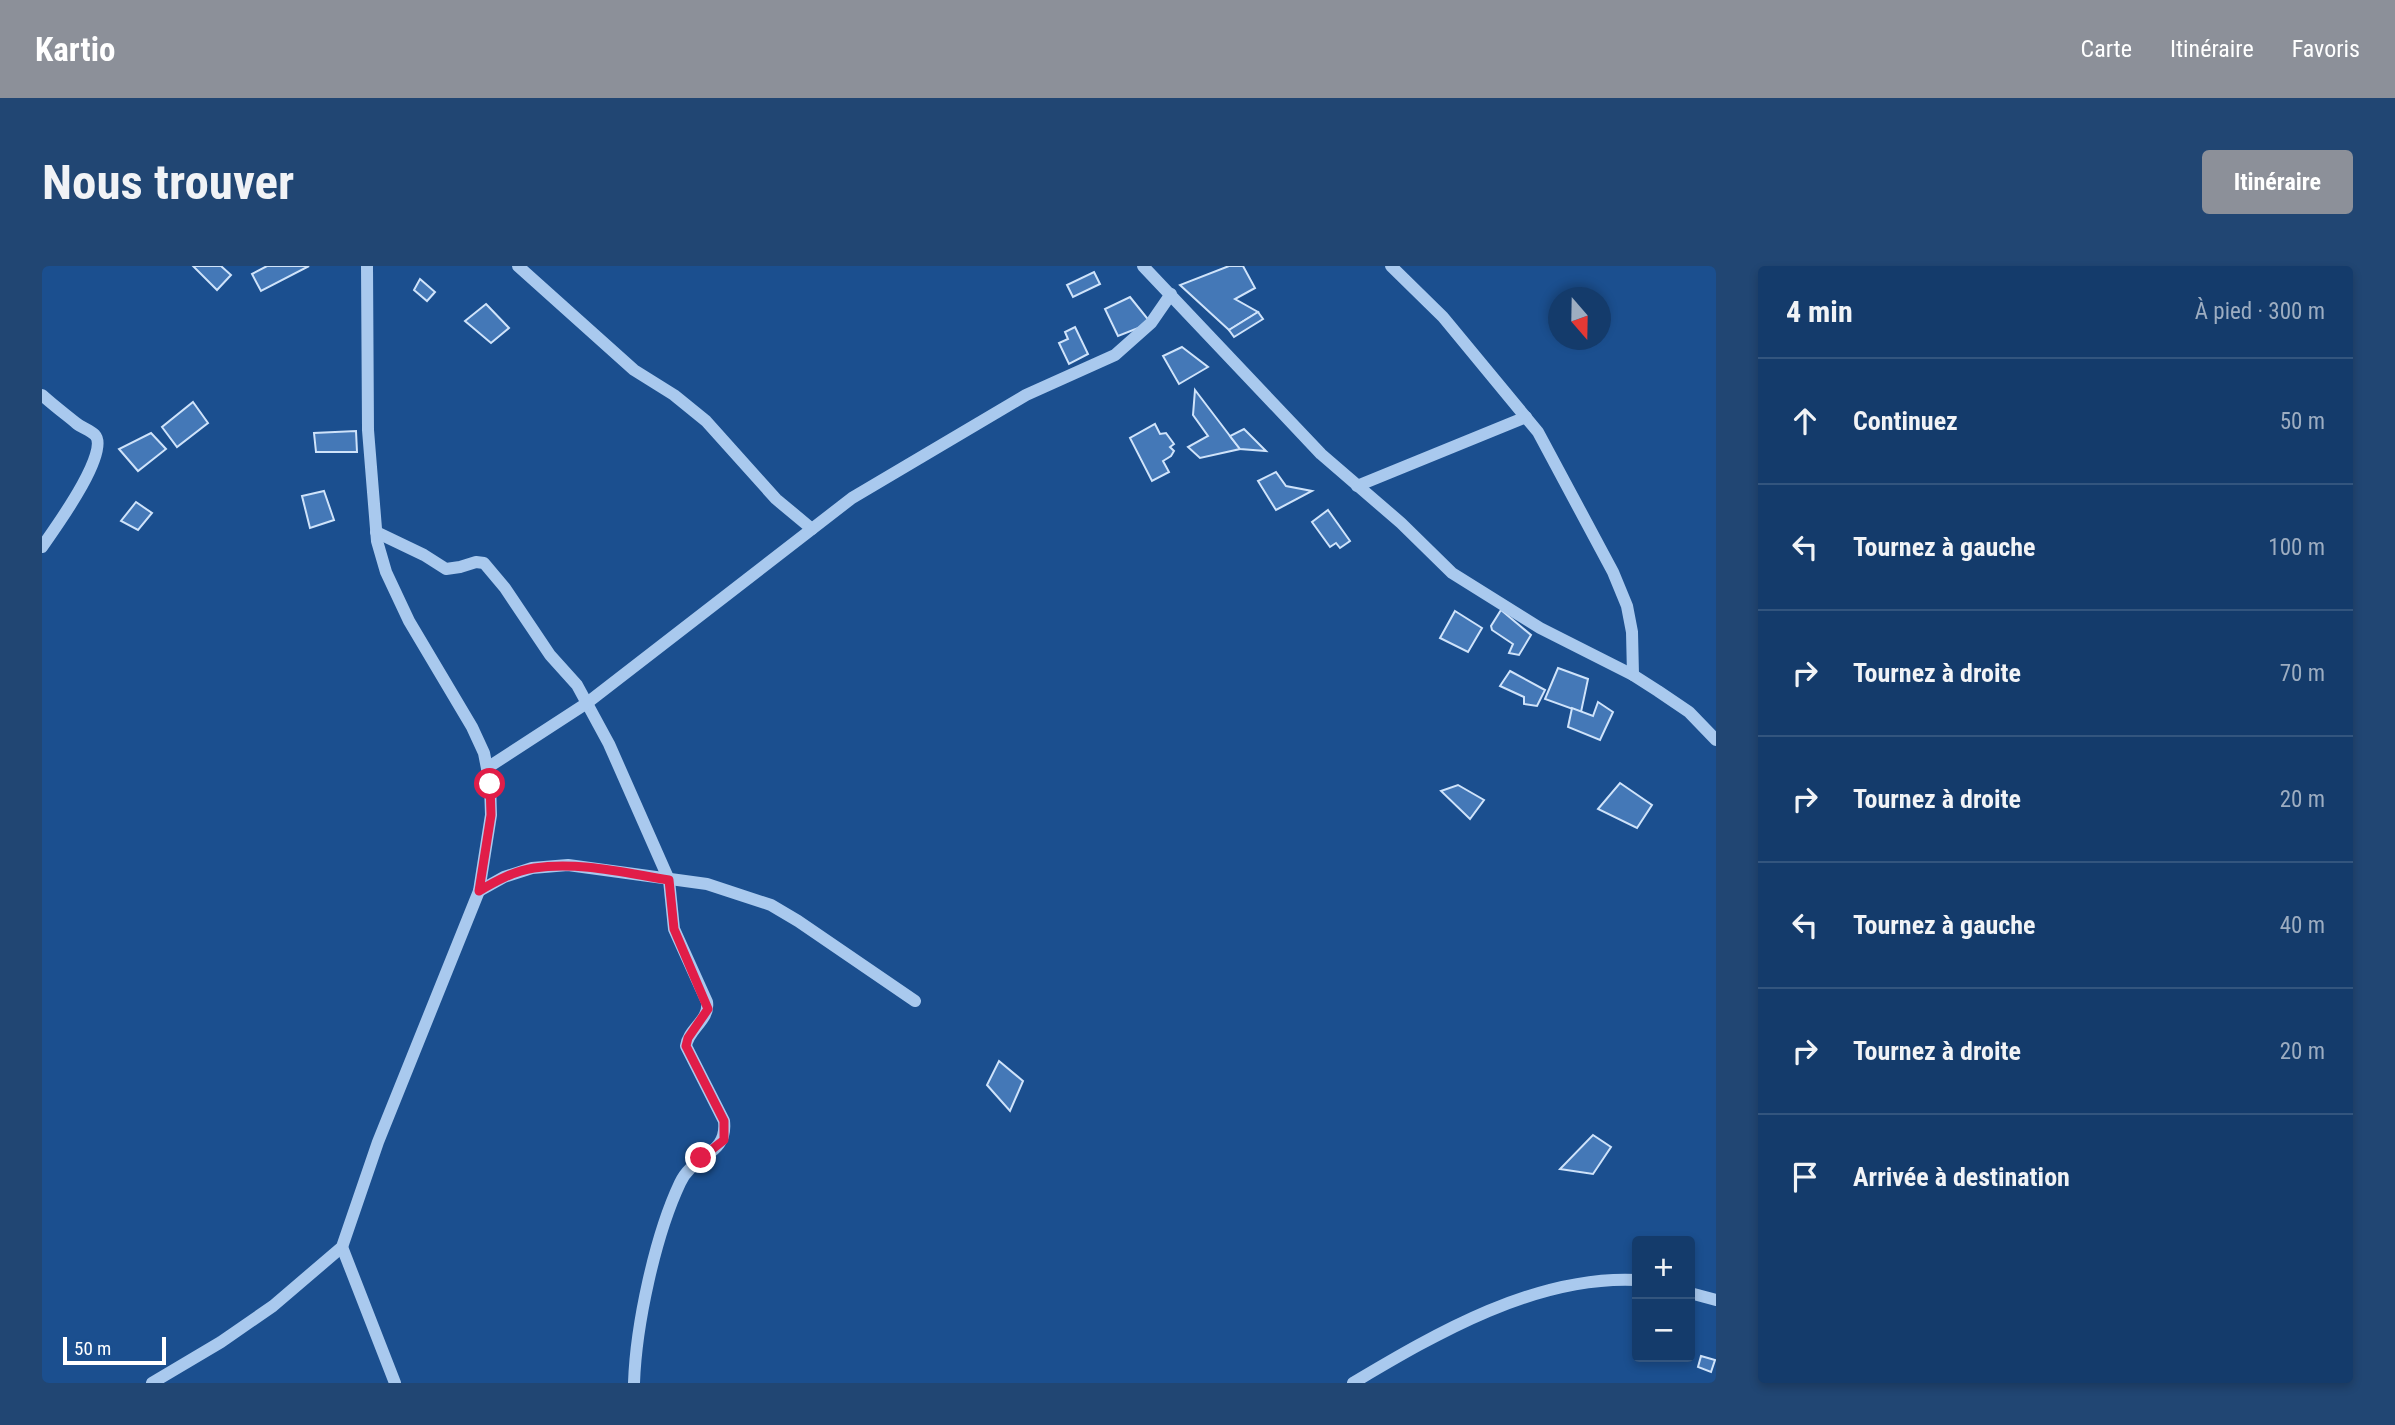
<!DOCTYPE html>
<html lang="fr">
<head>
<meta charset="utf-8">
<style>
	:root { --surface:#143b6b; --page:#214673; --text:#f1f3f6; --muted:#9dadc1; --line:#33557e; --accent:#8c9099 }
	body { margin:0; font-family:"Roboto Condensed",sans-serif; background:var(--page); color:var(--text) }
	.controls { position:absolute; right:21px; bottom:21px; display:grid; overflow:hidden; border-radius:7px; box-shadow:0 4px 10px #0003 }
	.controls button { width:63px; height:63px; display:grid; place-items:center; padding:0; border:0; border-bottom:2px solid var(--line); background:var(--surface); color:var(--text); font:35px sans-serif }
	.compass { position:absolute; left:1506px; top:21px; width:63px; height:63px; border-radius:50%; background:var(--surface); box-shadow:0 4px 10px #0003; rotate:160deg }
	.scale { position:absolute; left:21px; bottom:18px; width:103px; box-sizing:border-box; padding-left:7px; border:4px solid #fff; border-top:0; font-size:19px; line-height:24px; white-space:nowrap; color:#fff; -webkit-text-stroke:5px #1b4f8f; paint-order:stroke }
	.stop { position:absolute; width:21px; height:21px; margin:-16px; border:5px solid #e11d48; border-radius:50%; background:#fff }
	.stop.end { background:#e11d48; border-color:#fff; box-shadow:0 2px 7px #0008 }
	.list { margin:0; padding:0; list-style:none }
	h2 { display:flex; justify-content:space-between; align-items:center; height:91px; margin:0; padding:0 28px; font-size:30px }
	h2 small { font-size:23px; font-weight:400; color:var(--muted) }
	.list li { display:grid; grid-template-columns:46px 1fr auto; gap:21px; align-items:center; box-sizing:border-box; height:126px; padding:0 28px; border-top:2px solid var(--line) }
	.list b { display:block; font-size:26px; white-space:nowrap }
	.list em { font-size:23px; font-style:normal; color:var(--muted) }
	.icon { flex:none; width:38px; height:38px; fill:none; stroke:currentColor; stroke-width:2; stroke-linecap:round; stroke-linejoin:round }
	.map { position:relative; flex:none; width:1674px; height:1117px; overflow:hidden; border-radius:7px }
	header { display:flex; align-items:center; gap:42px; box-sizing:border-box; height:98px; padding:0 35px; background:var(--accent); color:#fff }
	header strong { font-size:33px }
	nav { display:flex; gap:38px; margin-inline-start:auto; font-size:24px }
	.intro { display:flex; align-items:center; justify-content:space-between; box-sizing:border-box; height:168px; padding:0 42px }
	h1 { margin:0; font-size:49px }
	.button { padding:18px 32px; border-radius:7px; background:var(--accent); color:#fff; font-size:24px; font-weight:700 }
	main { display:flex; gap:42px; padding:0 42px }
	aside { flex:1; background:var(--surface); border-radius:7px; box-shadow:0 4px 10px #0003 }
	.map>svg:first-child { display:block }
</style>
</head>
<body>
<header>
<strong>Kartio</strong>
<nav><a>Carte</a><a>Itinéraire</a><a>Favoris</a></nav>
</header>
<div class="intro"><h1>Nous trouver</h1><a class="button">Itinéraire</a></div>
<main>
<div class="map">
<svg width="1674" height="1117" viewBox="0 0 1674 1117">
	<rect width="100%" height="100%" fill="#1b4f8f"/>
	<g fill="#4478b7" stroke="#cfe3fa" stroke-width="2">
		<path d="M151,0H179L189,9L175,24Z"/>
		<path d="M225,0H267L219,25L210,8Z"/>
		<path d="M1187,0H1201L1213,22L1193,33L1216,46L1187,64L1138,19Z"/>
		<path d="M1052,6L1058,18L1031,31L1025,19Z"/>
		<path d="M378,13L393,26L385,35L372,24Z"/>
		<path d="M1088,31L1109,57L1076,70L1063,43Z"/>
		<path d="M444,38L467,62L449,77L423,55Z"/>
		<path d="M1216,46L1221,53L1192,71L1187,64Z"/>
		<path d="M1033,61L1046,88L1027,98L1017,77L1026,73L1023,66Z"/>
		<path d="M1140,81L1166,101L1137,118L1121,90Z"/>
		<path d="M1153,124L1188,170L1198,183L1158,192L1146,181L1166,170L1151,149Z"/>
		<path d="M151,136L166,157L135,181L120,161Z"/>
		<path d="M1113,158L1118,168L1124,167L1132,178L1128,181L1132,185L1129,190L1121,195L1127,206L1110,215L1088,172Z"/>
		<path d="M1202,163L1224,185L1198,183L1188,170Z"/>
		<path d="M314,165L315,186H274L272,167Z"/>
		<path d="M109,167L124,183L96,205L77,183Z"/>
		<path d="M1234,206L1244,220L1270,225L1234,244L1216,215Z"/>
		<path d="M282,225L292,254L268,262L260,230Z"/>
		<path d="M94,236L110,247L96,264L79,255Z"/>
		<path d="M1286,244L1308,275L1298,282L1294,277L1288,281L1270,256Z"/>
		<path d="M1459,344L1489,369L1477,389L1467,387L1471,378L1450,364L1449,360Z"/>
		<path d="M1413,345L1440,362L1426,386L1398,372Z"/>
		<path d="M1516,402L1546,413L1539,446L1503,433Z"/>
		<path d="M1468,405L1503,424L1495,440L1482,438V431L1458,420Z"/>
		<path d="M1556,436L1571,446L1558,474L1526,461L1530,442L1551,450Z"/>
		<path d="M1578,517L1610,539L1595,562L1556,543Z"/>
		<path d="M1416,519L1442,534L1428,553L1399,525Z"/>
		<path d="M957,795L981,815L968,845L945,819Z"/>
		<path d="M1551,869L1569,881L1551,908L1518,903Z"/>
		<path d="M1659,1090L1673,1094L1669,1106L1656,1101Z"/>
	</g>
	<g fill="none" stroke-linecap="round" stroke-linejoin="round">
		<g stroke="#a9c9ee" stroke-width="12">
			<path d="M476,0L592,104L632,129L664,155L734,233L770,263"/>
			<path d="M1101,0L1279,188L1359,257L1410,307L1498,362L1591,409L1616,425L1647,446L1674,474"/>
			<path d="M1349,0L1401,51L1496,166L1571,306L1585,340L1590,366L1591,409"/>
			<path d="M0,129C11,139 23,148 34,157C40,162 48,164 53,169C69,186 11,265 0,281"/>
			<path d="M1315,220L1484,151"/>
			<path d="M334,266L382,289L404,303L418,301L434,296L442,297L463,322L508,389L535,419L567,478L627,614L632,663L665,736C668,754 646,763 644,780L682,855C686,890 651,888 638,917C613,970 594,1059 592,1117"/>
			<path d="M445,502L545,437L810,232L984,129L1073,89L1109,57L1129,28"/>
			<path d="M437,625L462,611L490,602L526,599L665,618L729,639L756,655L873,735"/>
			<path d="M300,981L353,1117"/>
			<path d="M1648,1027L1674,1034"/>
			<path d="M110,1117L179,1076L231,1040L300,981L336,876L437,625L449,549L448,518L442,487L430,461L367,355L344,306L335,275L326,164L325,0"/>
			<path d="M1311,1117C1395,1067 1494,1009 1595,1014"/>
		</g>
	</g>
	<g fill="none" stroke-linecap="round" stroke-linejoin="round">
		<path stroke="#e11d48" stroke-width="9" d="M448,518L449,549L437,625C454,615 472,605 492,602C536,595 583,607 627,614L632,663L666,743L646,772L644,780L682,855V874L659,892"/>
	</g>
</svg>
<div class="controls">
<button>+</button>
<button>−</button>
</div>
<svg class="compass" viewBox="-18 -18 36 36"><path d="M0-13l5 13h-10z" fill="#e53935"/><path d="M0 13l5-13h-10z" fill="#9dadc1"/></svg>
<div class="scale">50 m</div>
<div class="stop" style="left:448px;top:518px"></div>
<div class="stop end" style="left:659px;top:892px"></div>
</div>
<aside>
<h2>4 min<small>À pied · 300 m</small></h2>
<ul class="list">
<li><svg class="icon" aria-label="ahead" viewBox="0 0 24 24"><path d="M12 20V5M6 11l6-6 6 6"/></svg><div><b>Continuez</b></div><em>50 m</em></li>
<li><svg class="icon" aria-label="left" viewBox="0 0 24 24"><path d="M17 20v-9H6M10 6l-5 5 5 5"/></svg><div><b>Tournez à gauche</b></div><em>100 m</em></li>
<li><svg class="icon" aria-label="right" viewBox="0 0 24 24"><path d="M7 20v-9h11M14 6l5 5-5 5"/></svg><div><b>Tournez à droite</b></div><em>70 m</em></li>
<li><svg class="icon" aria-label="right" viewBox="0 0 24 24"><path d="M7 20v-9h11M14 6l5 5-5 5"/></svg><div><b>Tournez à droite</b></div><em>20 m</em></li>
<li><svg class="icon" aria-label="left" viewBox="0 0 24 24"><path d="M17 20v-9H6M10 6l-5 5 5 5"/></svg><div><b>Tournez à gauche</b></div><em>40 m</em></li>
<li><svg class="icon" aria-label="right" viewBox="0 0 24 24"><path d="M7 20v-9h11M14 6l5 5-5 5"/></svg><div><b>Tournez à droite</b></div><em>20 m</em></li>
<li><svg class="icon" aria-label="arrive" viewBox="0 0 24 24"><path d="M6 21V4h12l-3 4 3 4H6"/></svg><div><b>Arrivée à destination</b></div></li>
</ul>
</aside>
</main>
</body>
</html>
